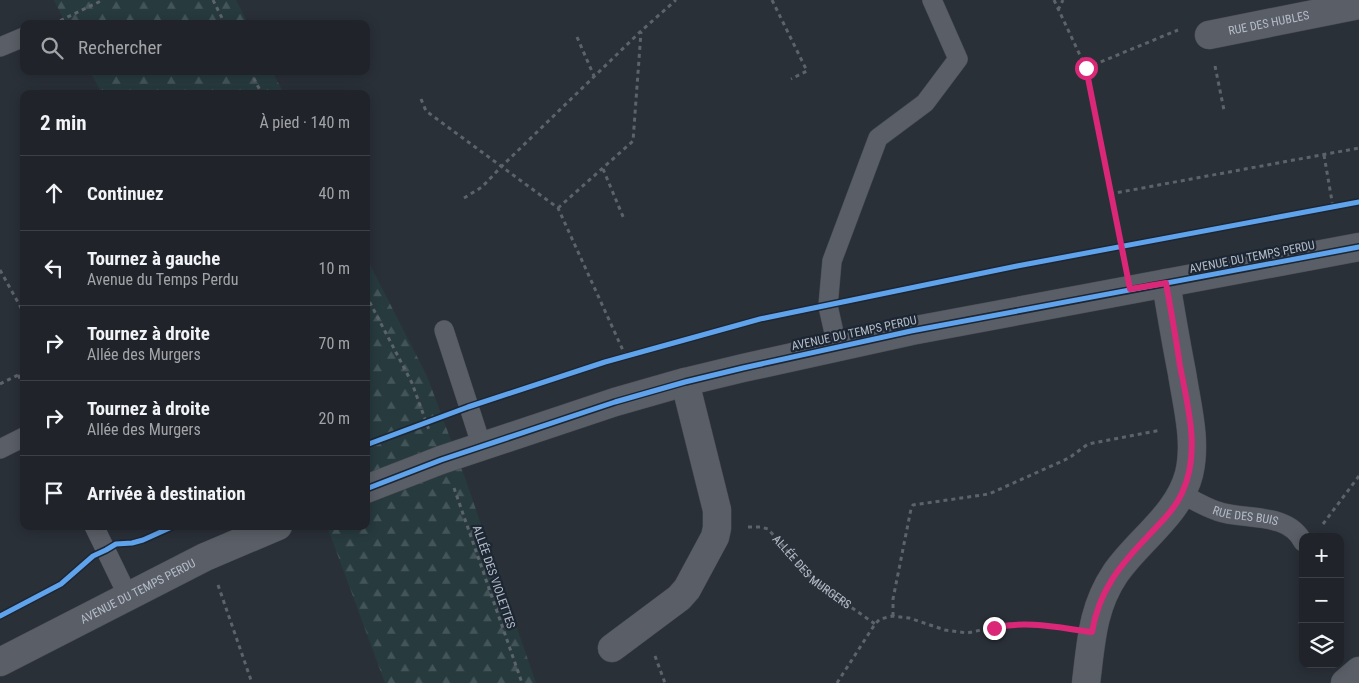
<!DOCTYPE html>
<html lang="fr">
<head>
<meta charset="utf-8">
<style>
	:root { --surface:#20242a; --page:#2d3036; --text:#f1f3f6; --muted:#a2a4a8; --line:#3d4147 }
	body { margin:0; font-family:"Roboto Condensed",sans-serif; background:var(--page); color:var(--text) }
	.controls { position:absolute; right:15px; bottom:15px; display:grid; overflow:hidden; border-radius:10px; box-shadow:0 2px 12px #0003 }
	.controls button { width:45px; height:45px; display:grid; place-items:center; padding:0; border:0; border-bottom:1px solid var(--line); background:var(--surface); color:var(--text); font:25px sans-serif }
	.stop { position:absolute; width:15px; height:15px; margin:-11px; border:4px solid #db2777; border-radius:50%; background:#fff }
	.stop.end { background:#db2777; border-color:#fff; box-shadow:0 1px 5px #0008 }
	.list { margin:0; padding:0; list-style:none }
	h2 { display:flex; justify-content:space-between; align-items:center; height:65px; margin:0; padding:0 20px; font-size:21px }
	h2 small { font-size:16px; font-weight:400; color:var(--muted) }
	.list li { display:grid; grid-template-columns:32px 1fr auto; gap:15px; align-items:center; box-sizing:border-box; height:75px; padding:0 20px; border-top:1px solid var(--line) }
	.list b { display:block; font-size:19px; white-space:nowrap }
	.list p { margin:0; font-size:16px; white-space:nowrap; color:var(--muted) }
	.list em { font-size:16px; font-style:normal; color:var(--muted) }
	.icon { flex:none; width:28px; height:28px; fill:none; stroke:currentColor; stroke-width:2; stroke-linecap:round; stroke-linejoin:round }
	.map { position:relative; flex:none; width:1359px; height:683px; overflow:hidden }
	.search { position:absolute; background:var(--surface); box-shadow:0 2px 12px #0003; left:20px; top:20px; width:350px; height:55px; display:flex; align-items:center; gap:12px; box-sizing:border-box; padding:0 18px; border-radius:10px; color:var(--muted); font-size:19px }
	.panel { position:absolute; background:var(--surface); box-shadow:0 2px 12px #0003; left:20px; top:90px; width:350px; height:440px; border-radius:10px }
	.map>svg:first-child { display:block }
</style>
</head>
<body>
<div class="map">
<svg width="1359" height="683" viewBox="0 0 1359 683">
	<defs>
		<pattern id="forest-firs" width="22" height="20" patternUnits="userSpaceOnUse" patternTransform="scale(1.25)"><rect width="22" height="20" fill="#273a3e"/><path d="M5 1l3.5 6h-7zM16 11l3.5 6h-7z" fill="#445559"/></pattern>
	</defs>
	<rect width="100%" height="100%" fill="#2a3038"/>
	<g fill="url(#forest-firs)">
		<path d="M54,0H236L248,24H66Z"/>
		<path d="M90,71H272L284,94H102Z"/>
		<path d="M366,257L427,376L465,478L536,683H385L327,526H366Z"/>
	</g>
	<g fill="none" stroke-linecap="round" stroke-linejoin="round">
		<defs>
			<g id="lane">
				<path d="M0,47L24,37"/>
				<path d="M444,330L482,447"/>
				<path d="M837,346L828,306L832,261L878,138L925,103L958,59L932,0"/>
				<path d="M0,449L24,437"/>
				<path id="s2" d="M1182,494C1193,500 1205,507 1217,511C1244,521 1288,511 1303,542"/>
				<path d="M94,526L128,596"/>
			</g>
			<g id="street">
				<path id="s3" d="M1209,35L1359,5"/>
				<path d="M366,489L441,460L615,402L685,382L743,368L911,331L1359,247"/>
				<path d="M612,648L679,598L687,589L715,537L717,528V510L685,382"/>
				<path id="s4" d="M0,662L205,557L278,526"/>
				<path d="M1086,683C1091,644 1092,608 1115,574C1138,540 1178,516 1189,474C1197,441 1187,406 1182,373C1176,343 1171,313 1166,283"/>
				<path d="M1345,683L1359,671"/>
			</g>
		</defs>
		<use href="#lane" stroke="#484c53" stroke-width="20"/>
		<use href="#street" stroke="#484c53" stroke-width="29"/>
		<g stroke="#5d636a" stroke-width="3" stroke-dasharray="4 4" stroke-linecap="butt">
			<path d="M213,0L225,24"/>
			<path d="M772,0L807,71L791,79"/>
			<path d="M1054,0L1086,68L1123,259"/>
			<path d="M1058,10L1063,0"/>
			<path d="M53,24L103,0"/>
			<path d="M577,37L594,76"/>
			<path d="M1215,66L1224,110"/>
			<path d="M1086,68L1178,30"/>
			<path d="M250,71L262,94"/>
			<path d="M421,99L426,111L558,208L626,357"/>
			<path d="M1324,155L1333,207"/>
			<path d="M603,169L624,219"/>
			<path d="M1110,194L1359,148"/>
			<path d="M464,198L482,187L501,167L641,31L676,0"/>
			<path d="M558,208L633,141L641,32"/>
			<path d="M0,270L24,313"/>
			<path d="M366,295L412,383L429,430"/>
			<path d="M18,375L24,385"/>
			<path d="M0,384L24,372"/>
			<path d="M454,488L522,683"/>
			<path d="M1323,524L1359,476"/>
			<path id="s1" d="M748,527H761L768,529L814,581L875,624"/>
			<path d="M218,585L252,683"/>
			<path d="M0,612L1,615"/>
			<path d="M1303,615L1300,623L1303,626"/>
			<path d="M893,616V599L911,509L913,505L989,494L1069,458L1088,444L1161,430"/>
			<path d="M655,656L665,683"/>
			<path d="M837,683L875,624L880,619L893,616L909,618L945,630L967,633L1010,624L1061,628"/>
		</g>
		<use href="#lane" stroke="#5a5e66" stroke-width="19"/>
		<use href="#street" stroke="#5a5e66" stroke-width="28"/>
		<defs>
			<g id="cycleway">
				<path d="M366,445L468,407L605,362L760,319L1017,266L1359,202"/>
				<path d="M366,489L441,460L615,402L685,382L743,368L911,331L1359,247"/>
				<path d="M0,616L61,584L93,556L106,550L116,544L132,543L143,540L174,526"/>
			</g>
		</defs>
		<use href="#cycleway" stroke="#1d2633" stroke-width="8"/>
		<use href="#cycleway" stroke="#60a3ed" stroke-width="5"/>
	</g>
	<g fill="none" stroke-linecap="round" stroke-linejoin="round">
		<path stroke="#db2777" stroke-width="6" d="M994,628C1026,620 1060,628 1092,632C1099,590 1121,564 1149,535C1161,522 1175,509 1182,493C1201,453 1188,407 1180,366C1176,338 1171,311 1166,283L1130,289L1086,68"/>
	</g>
	<g text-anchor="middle" stroke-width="4.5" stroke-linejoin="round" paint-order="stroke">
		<g font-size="12" fill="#b4bcc9" stroke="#1d2633">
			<text dy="4" stroke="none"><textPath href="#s3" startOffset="61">RUE DES HUBLES</textPath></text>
			<text transform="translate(1252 257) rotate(-11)" y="4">AVENUE DU TEMPS PERDU</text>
			<text transform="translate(854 333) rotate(-12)" y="4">AVENUE DU TEMPS PERDU</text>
			<text dy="4" stroke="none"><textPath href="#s2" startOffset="68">RUE DES BUIS</textPath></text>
			<text dy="4" stroke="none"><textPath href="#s1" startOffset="82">ALLÉE DES MURGERS</textPath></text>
			<text transform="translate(494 577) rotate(71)" y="4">ALLÉE DES VIOLETTES</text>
			<text dy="4" stroke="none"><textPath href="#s4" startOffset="155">AVENUE DU TEMPS PERDU</textPath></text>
		</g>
	</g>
</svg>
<div class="controls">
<button>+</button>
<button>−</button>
<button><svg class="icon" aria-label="layers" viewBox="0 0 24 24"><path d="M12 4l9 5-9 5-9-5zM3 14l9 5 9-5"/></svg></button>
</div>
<div class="stop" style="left:1086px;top:68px"></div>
<div class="stop end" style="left:994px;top:628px"></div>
<div class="search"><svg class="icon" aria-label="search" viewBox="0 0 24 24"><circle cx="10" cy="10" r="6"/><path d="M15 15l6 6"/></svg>Rechercher</div>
<section class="panel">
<h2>2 min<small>À pied · 140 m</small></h2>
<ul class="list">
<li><svg class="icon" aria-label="ahead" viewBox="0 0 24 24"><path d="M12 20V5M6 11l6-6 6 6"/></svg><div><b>Continuez</b></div><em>40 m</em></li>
<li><svg class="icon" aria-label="left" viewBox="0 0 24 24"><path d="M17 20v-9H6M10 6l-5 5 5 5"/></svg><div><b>Tournez à gauche</b><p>Avenue du Temps Perdu</p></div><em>10 m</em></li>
<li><svg class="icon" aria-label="right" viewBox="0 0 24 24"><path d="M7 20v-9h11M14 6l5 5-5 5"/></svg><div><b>Tournez à droite</b><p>Allée des Murgers</p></div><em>70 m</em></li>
<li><svg class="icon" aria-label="right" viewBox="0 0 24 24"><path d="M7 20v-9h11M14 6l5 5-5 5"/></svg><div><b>Tournez à droite</b><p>Allée des Murgers</p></div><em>20 m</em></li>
<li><svg class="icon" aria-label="arrive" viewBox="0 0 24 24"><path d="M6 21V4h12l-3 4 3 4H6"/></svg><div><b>Arrivée à destination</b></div></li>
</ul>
</section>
</div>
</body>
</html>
